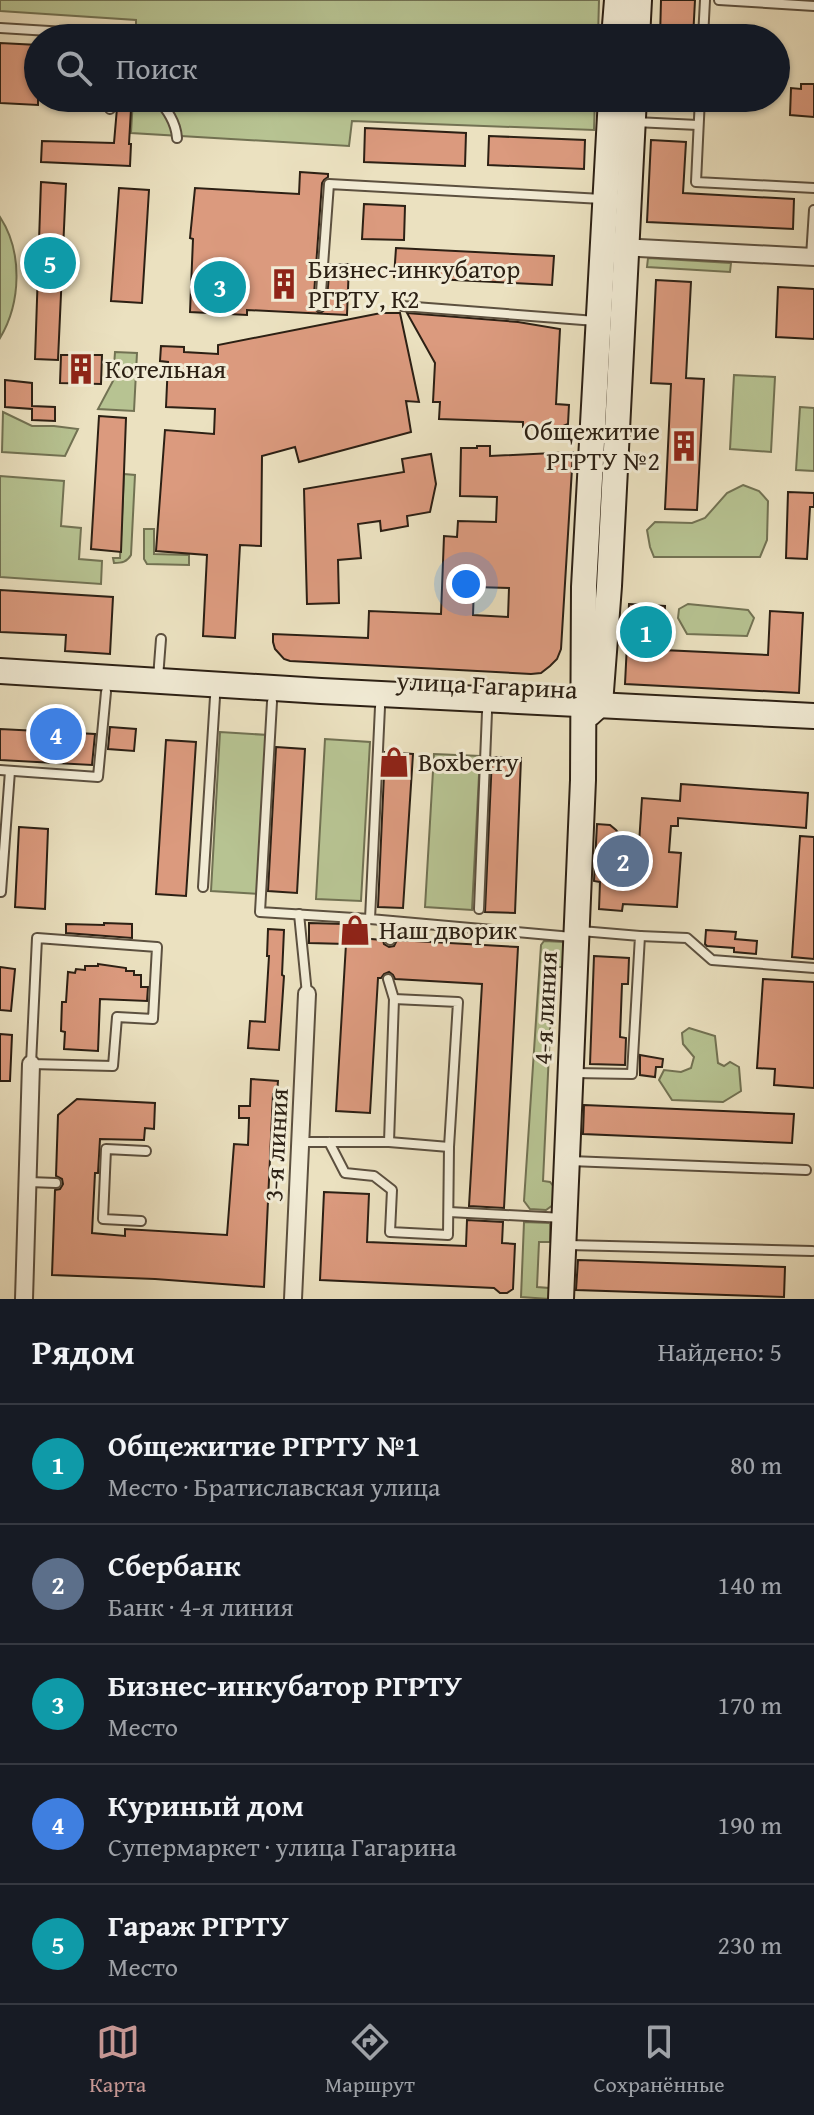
<!DOCTYPE html>
<html lang="ru">
<head>
<meta charset="utf-8">
<style>
	:root { --surface:#171b24; --page:#242831; --text:#f1f3f6; --muted:#9ea1a6; --line:#363941; --accent:#c59692 }
	body { margin:0; font-family:"Gentium Book Plus",serif; background:var(--page); color:var(--text) }
	.you { position:absolute; left:466px; top:584px; width:28px; height:28px; margin:-20px; border:6px solid #fff; border-radius:50%; background:#1a73e8; box-shadow:0 0 0 12px #1a73e833 }
	.badge { display:grid; place-items:center; width:52px; height:52px; border-radius:50%; background:var(--accent); color:#fff; font-size:26px; font-weight:700 }
	.pin { position:absolute; translate:-50% -50%; border:4px solid #fff; box-shadow:0 2px 8px #0006 }
	.list { margin:0; padding:0; list-style:none }
	h2 { display:flex; justify-content:space-between; align-items:center; height:104px; margin:0; padding:0 32px; font-size:34px }
	h2 small { font-size:26px; font-weight:400; color:var(--muted) }
	.list li { display:grid; grid-template-columns:52px 1fr auto; gap:24px; align-items:center; box-sizing:border-box; height:120px; padding:0 32px; border-top:2px solid var(--line) }
	.list b { display:block; font-size:30px; white-space:nowrap }
	.list p { margin:0; font-size:26px; white-space:nowrap; color:var(--muted) }
	.list em { font-size:26px; font-style:normal; color:var(--muted) }
	.icon { flex:none; width:44px; height:44px; fill:none; stroke:currentColor; stroke-width:2; stroke-linecap:round; stroke-linejoin:round }
	.map { position:relative; flex:none; width:814px; height:1299px; overflow:hidden }
	.search { position:absolute; background:var(--surface); box-shadow:0 2px 6px #0004; left:24px; right:24px; top:24px; height:88px; display:flex; align-items:center; gap:20px; box-sizing:border-box; padding:0 28px; border-radius:44px; color:var(--muted); font-size:30px }
	.sheet { height:704px; background:var(--surface) }
	nav { display:flex; justify-content:space-around; align-items:center; box-sizing:border-box; height:112px; border-top:2px solid var(--line); background:var(--surface); font-size:22px; color:var(--muted) }
	nav a { display:grid; justify-items:center; gap:4px }
	nav .on { color:var(--accent) }
	.map>svg:first-child { display:block }
</style>
</head>
<body>
<div class="map">
<svg width="814" height="1299" viewBox="0 0 814 1299">
	<rect width="100%" height="100%" fill="#ebe1c0"/>
	<filter id="stains"><feTurbulence type="fractalNoise" baseFrequency=".0025" numOctaves="4"/><feColorMatrix values="0 0 0 0 .2 0 0 0 0 .09 0 0 0 0 .02 0 0 0 .5 -.17"/></filter>
	<radialGradient id="worn" r=".72"><stop offset=".6" stop-color="#630" stop-opacity="0"/><stop offset="1" stop-color="#630" stop-opacity=".3"/></radialGradient>
	<g fill="#b7c392" stroke="#727253" stroke-width="2">
		<path d="M0,0H599L598,38H136V20L0,11Z"/>
		<path d="M133,98H595L594,130L352,121L349,146L131,133Z"/>
		<path d="M0,217C23,252 21,303 0,338Z"/>
		<path d="M648,258L731,263L730,272L647,267Z"/>
		<path d="M115,352L137,353L134,411L98,409L113,381Z"/>
		<path d="M734,375L775,377L771,452L730,449Z"/>
		<path d="M800,407L814,408V471L796,470Z"/>
		<path d="M3,412L32,426H54L78,429L65,456L2,452Z"/>
		<path d="M124,474L135,475L131,555C127,562 122,563 114,563L113,558H120Z"/>
		<path d="M0,476L64,481L61,526L81,528L79,559L102,561L101,584L0,577Z"/>
		<path d="M743,485L759,491L768,501L767,540L760,557H654L650,547L647,530L655,522L692,523L705,518L727,493Z"/>
		<path d="M144,529H154V554L189,555V565L147,564L144,559Z"/>
		<path d="M688,604L748,610L754,618L747,636L687,634L678,618L679,609Z"/>
		<path d="M220,732L268,735L259,894L211,891Z"/>
		<path d="M325,739L370,742L361,901L316,899Z"/>
		<path d="M434,754L480,756L472,910L425,907Z"/>
		<path d="M544,941L565,942L568,963L563,967H553L543,1181L550,1182L554,1187L553,1205L546,1210L530,1209L524,1201L541,945Z"/>
		<path d="M689,1028L715,1036L718,1063L724,1066L730,1062L739,1067L741,1091L723,1102L672,1100L659,1080L664,1070L681,1072L691,1068L694,1057L683,1044L682,1033Z"/>
		<path d="M524,1222L550,1223V1242H539L537,1287L549,1288V1299L521,1297Z"/>
	</g>
	<g fill="#db9a7e" stroke="#2c2014" stroke-width="2" fill-rule="evenodd">
		<path d="M661,0H695L693,38H660Z"/>
		<path d="M0,43L38,45V105L0,103Z"/>
		<path d="M801,84H814V117L790,115L791,88L801,89Z"/>
		<path d="M117,108L131,109L129,144H131L130,166L41,162L42,141L114,143Z"/>
		<path d="M365,128L466,133L465,166L364,162Z"/>
		<path d="M489,136L585,140L584,169L488,165Z"/>
		<path d="M651,140L686,142L683,193L794,199L793,229L647,222Z"/>
		<path d="M300,172L328,174V177L324,180L322,183L313,308L320,313L326,309L330,264H349L347,315L247,310V315L190,312L193,239L190,238L195,188L299,194Z"/>
		<path d="M41,182L66,184L58,360L35,359Z"/>
		<path d="M119,188L149,190L142,303L111,301Z"/>
		<path d="M364,204L405,206L404,240L362,239Z"/>
		<path d="M396,248L554,256L552,285L394,277Z"/>
		<path d="M656,280L691,282L686,378L704,379L697,510L665,509L671,384L651,383Z"/>
		<path d="M778,287L814,289V339L776,337Z"/>
		<path d="M381,313H400L419,402L406,401L411,432L299,462L295,447L262,456L261,546L240,545L235,638L203,636L207,555L156,551L165,430L214,434L215,409L166,407L168,362L160,361L161,346L184,347V352L218,354V345Z"/>
		<path d="M407,313L518,322L560,329L556,404L569,405L568,424L556,429L523,427V422L439,419L440,402H433L435,363Z"/>
		<path d="M61,355H102L101,384L60,383Z"/>
		<path d="M5,380L32,383V406L55,407V421L32,420V409L5,407Z"/>
		<path d="M99,416L126,418L121,552L91,549Z"/>
		<path d="M477,446H490V456L573,452L561,649L557,659L550,666L541,673L531,674L290,661L284,659L275,649L273,642V634L368,638L369,611L441,614L444,536L457,537L458,521L496,522L497,497L460,496L461,448H477ZM474,587L509,588L508,617L473,615Z"/>
		<path d="M431,454L436,484L430,512L407,516L408,526L381,531L380,521L358,524L361,558L338,560L339,603L307,604L304,489L404,472L402,459Z"/>
		<path d="M788,492L814,493V507H810L807,559L786,558Z"/>
		<path d="M0,590L113,597L110,654L65,651L66,635L0,632Z"/>
		<path d="M629,604L665,606L663,650L768,655L770,611L803,613L799,693L625,684Z"/>
		<path d="M110,727L136,729L134,751L108,749Z"/>
		<path d="M0,729L95,734L92,765L0,760Z"/>
		<path d="M166,740L196,742L186,896L156,894Z"/>
		<path d="M276,747L305,749L297,893L268,891Z"/>
		<path d="M385,752L413,754L403,908L378,907Z"/>
		<path d="M492,757L521,758L515,913L485,912Z"/>
		<path d="M681,784L808,793L806,828L678,818V826H671L669,852L681,853L677,907L623,904L622,911L599,909L600,882L594,881L597,824L610,825L616,830L638,859L642,798L680,801Z"/>
		<path d="M19,827L48,829L45,909L15,907Z"/>
		<path d="M800,836L814,837V959L792,957Z"/>
		<path d="M104,923L132,924V938L66,933V924L104,925Z"/>
		<path d="M309,923L344,924V927L360,928L359,938L383,940L384,944L389,947L394,946L397,940L518,947L504,1208L469,1206L482,984L395,979L393,975L389,972L384,974L381,978H378L370,1113L336,1111L346,944L309,943Z"/>
		<path d="M268,929L284,930L282,975L284,976L279,1050L248,1048L250,1021L265,1022L269,956H267Z"/>
		<path d="M706,930L736,932L735,939L757,941L756,954L734,952V948L707,946L705,944Z"/>
		<path d="M594,956L629,958L628,984H622L620,1037L626,1038L625,1065L590,1064Z"/>
		<path d="M98,964L126,968V971H134V975H141V987H148L147,1001L100,999L98,1051L64,1049L65,1032L61,1031L62,1002H66L68,972L75,973L76,969L85,970V966H98Z"/>
		<path d="M0,967L15,969L11,1011L0,1010Z"/>
		<path d="M763,979L814,982V1088L774,1085L775,1069L757,1068Z"/>
		<path d="M0,1034L12,1035L10,1081H0Z"/>
		<path d="M640,1055L663,1059L662,1067H656L655,1077L640,1075Z"/>
		<path d="M251,1079L278,1081L277,1094H273L264,1287L155,1279L52,1275L55,1190L60,1189L63,1184L62,1179L56,1176L58,1115L77,1099L155,1103L154,1129L145,1128L144,1140L100,1139L98,1173H95L92,1233L125,1236V1229L227,1235L234,1144L248,1145L249,1118H239V1106H250Z"/>
		<path d="M584,1105L794,1114L792,1143L583,1134Z"/>
		<path d="M324,1192L369,1194L367,1242L466,1246L467,1220L503,1222L502,1243L515,1244L513,1289L507,1293H500L494,1288L320,1280Z"/>
		<path d="M578,1260L785,1267L784,1297L576,1290Z"/>
	</g>
	<g fill="none" stroke-linecap="round" stroke-linejoin="round">
		<defs>
			<g id="lane">
				<path d="M719,0L814,6"/>
				<path d="M0,28L115,35V38"/>
				<path d="M703,38L705,0"/>
				<path d="M157,98C167,110 176,122 177,138"/>
				<path d="M700,98L696,182L814,188"/>
				<path d="M110,109L111,98"/>
				<path d="M635,122L698,125"/>
				<path d="M811,257L814,210"/>
				<path d="M320,306L329,184L602,199"/>
				<path d="M402,306L596,321"/>
				<path d="M562,433L590,434"/>
				<path d="M158,678L161,639"/>
				<path d="M272,702L260,912L370,919"/>
				<path d="M380,707L370,919L572,937"/>
				<path d="M0,770L98,777L106,692"/>
				<path d="M203,887L215,697"/>
				<path d="M0,892H1L10,771"/>
				<path d="M479,909L487,712"/>
				<path d="M299,914L307,994"/>
				<path d="M640,936L687,938L712,960L814,968"/>
				<path d="M37,938L157,947L153,1019L117,1017L113,1066L31,1064Z"/>
				<path d="M390,940L391,921"/>
				<path d="M388,979L394,999L389,1142"/>
				<path d="M575,1073L632,1074L640,936L581,931"/>
				<path d="M301,1142H389L449,1147"/>
				<path d="M329,1142L345,1173L374,1176L392,1190L390,1232L448,1235L449,1147L458,1002L394,999"/>
				<path d="M570,1161L806,1170"/>
				<path d="M29,1182L56,1183"/>
				<path d="M449,1212L564,1218"/>
				<path d="M141,1221L103,1219L106,1149L146,1151"/>
				<path d="M568,1245L812,1251"/>
			</g>
			<g id="street">
				<path d="M620,247L814,257"/>
				<path d="M24,1299L31,1064"/>
				<path d="M293,1299L307,994"/>
			</g>
			<g id="secondary">
				<path d="M614,38L617,0"/>
				<path d="M637,38L639,0"/>
				<path d="M0,671L321,691L814,716"/>
				<path d="M589,714L600,704L609,586L634,98"/>
				<path d="M561,1299L583,780L584,587L611,98"/>
			</g>
		</defs>
		<use href="#lane" stroke="#5c503f" stroke-width="12"/>
		<use href="#street" stroke="#5c503f" stroke-width="20"/>
		<use href="#secondary" stroke="#2c2014" stroke-width="28"/>
		<use href="#lane" stroke="#f2ecd6" stroke-width="8"/>
		<use href="#street" stroke="#f2ecd6" stroke-width="16"/>
		<use href="#secondary" stroke="#f2ecd6" stroke-width="24"/>
	</g>
	<defs>
		<symbol id="building-bare" viewBox="-9 -9 18 18"><path d="M-4-6H4V6H1V3H-1V6H-4ZM-2.5-4.3h1.7v1.8h-1.7ZM.8-4.3h1.7v1.8H.8ZM-2.5-1h1.7V.8h-1.7ZM.8-1h1.7V.8H.8Z" fill="#8f2418" stroke="#f2ecd6" stroke-width="2.5" paint-order="stroke"/></symbol>
		<symbol id="shop-bare" viewBox="-9 -9 18 18"><path d="M-5-2.5h2.3a2.7 3.5 0 0 1 5.4 0H5L5.5 6h-11ZM-1.5-2.5h3a1.5 2.3 0 0 0-3 0Z" fill="#8f2418" stroke="#f2ecd6" stroke-width="2.5" paint-order="stroke"/></symbol>
	</defs>
	<g fill-rule="evenodd">
		<use href="#building-bare" x="262" y="262" width="44" height="44"/>
		<use href="#building-bare" x="59" y="347" width="44" height="44"/>
		<use href="#building-bare" x="662" y="424" width="44" height="44"/>
		<use href="#shop-bare" x="372" y="740" width="44" height="44"/>
		<use href="#shop-bare" x="333" y="908" width="44" height="44"/>
	</g>
	<g text-anchor="middle" stroke-width="6" stroke-linejoin="round" paint-order="stroke">
		<g font-size="26" fill="#2c2014" stroke="#f2ecd6" text-anchor="start">
			<text x="308" y="278">Бизнес-инкубатор<tspan x="308" dy="30">РГРТУ, К2</tspan></text>
			<text x="105" y="378">Котельная</text>
			<text x="660" y="440" text-anchor="end">Общежитие<tspan x="660" dy="30">РГРТУ №2</tspan></text>
			<text x="418" y="771">Boxberry</text>
			<text x="379" y="939">Наш дворик</text>
		</g>
		<g font-size="26" fill="#2c2014" stroke="#f2ecd6">
			<text transform="translate(487 685) rotate(3)" y="9">улица Гагарина</text>
			<text transform="translate(545 1008) rotate(-87)" y="9">4-я линия</text>
			<text transform="translate(276 1145) rotate(-87)" y="9">3-я линия</text>
		</g>
	</g>
	<rect width="100%" height="100%" filter="url(#stains)"/>
	<rect width="100%" height="100%" fill="url(#worn)"/>
</svg>
<div class="you"></div>
<div class="pin badge" style="left:646px;top:632px;background:#0f9aa8">1</div>
<div class="pin badge" style="left:623px;top:861px;background:#5c6f8a">2</div>
<div class="pin badge" style="left:220px;top:287px;background:#0f9aa8">3</div>
<div class="pin badge" style="left:56px;top:734px;background:#3f7fe0">4</div>
<div class="pin badge" style="left:50px;top:263px;background:#0f9aa8">5</div>
<div class="search"><svg class="icon" aria-label="search" viewBox="0 0 24 24"><circle cx="10" cy="10" r="6"/><path d="M15 15l6 6"/></svg>Поиск</div>
</div>
<section class="sheet">
<h2>Рядом<small>Найдено: 5</small></h2>
<ul class="list">
<li><span class="badge" style="background:#0f9aa8">1</span><div><b>Общежитие РГРТУ №1</b><p>Место · Братиславская улица</p></div><em>80 m</em></li>
<li><span class="badge" style="background:#5c6f8a">2</span><div><b>Сбербанк</b><p>Банк · 4-я линия</p></div><em>140 m</em></li>
<li><span class="badge" style="background:#0f9aa8">3</span><div><b>Бизнес-инкубатор РГРТУ</b><p>Место</p></div><em>170 m</em></li>
<li><span class="badge" style="background:#3f7fe0">4</span><div><b>Куриный дом</b><p>Супермаркет · улица Гагарина</p></div><em>190 m</em></li>
<li><span class="badge" style="background:#0f9aa8">5</span><div><b>Гараж РГРТУ</b><p>Место</p></div><em>230 m</em></li>
</ul>
</section>
<nav>
<a class="on"><svg class="icon" aria-label="map" viewBox="0 0 24 24"><path d="M3 6l6-2 6 2 6-2v14l-6 2-6-2-6 2zM9 4v14M15 6v14"/></svg>Карта</a>
<a><svg class="icon" aria-label="directions" viewBox="0 0 24 24"><path d="M12 3l9 9-9 9-9-9zM9 14v-3h6M13 9l2 2-2 2"/></svg>Маршрут</a>
<a><svg class="icon" aria-label="saved" viewBox="0 0 24 24"><path d="M7 4h10v16l-5-4-5 4z"/></svg>Сохранённые</a>
</nav>
</body>
</html>
